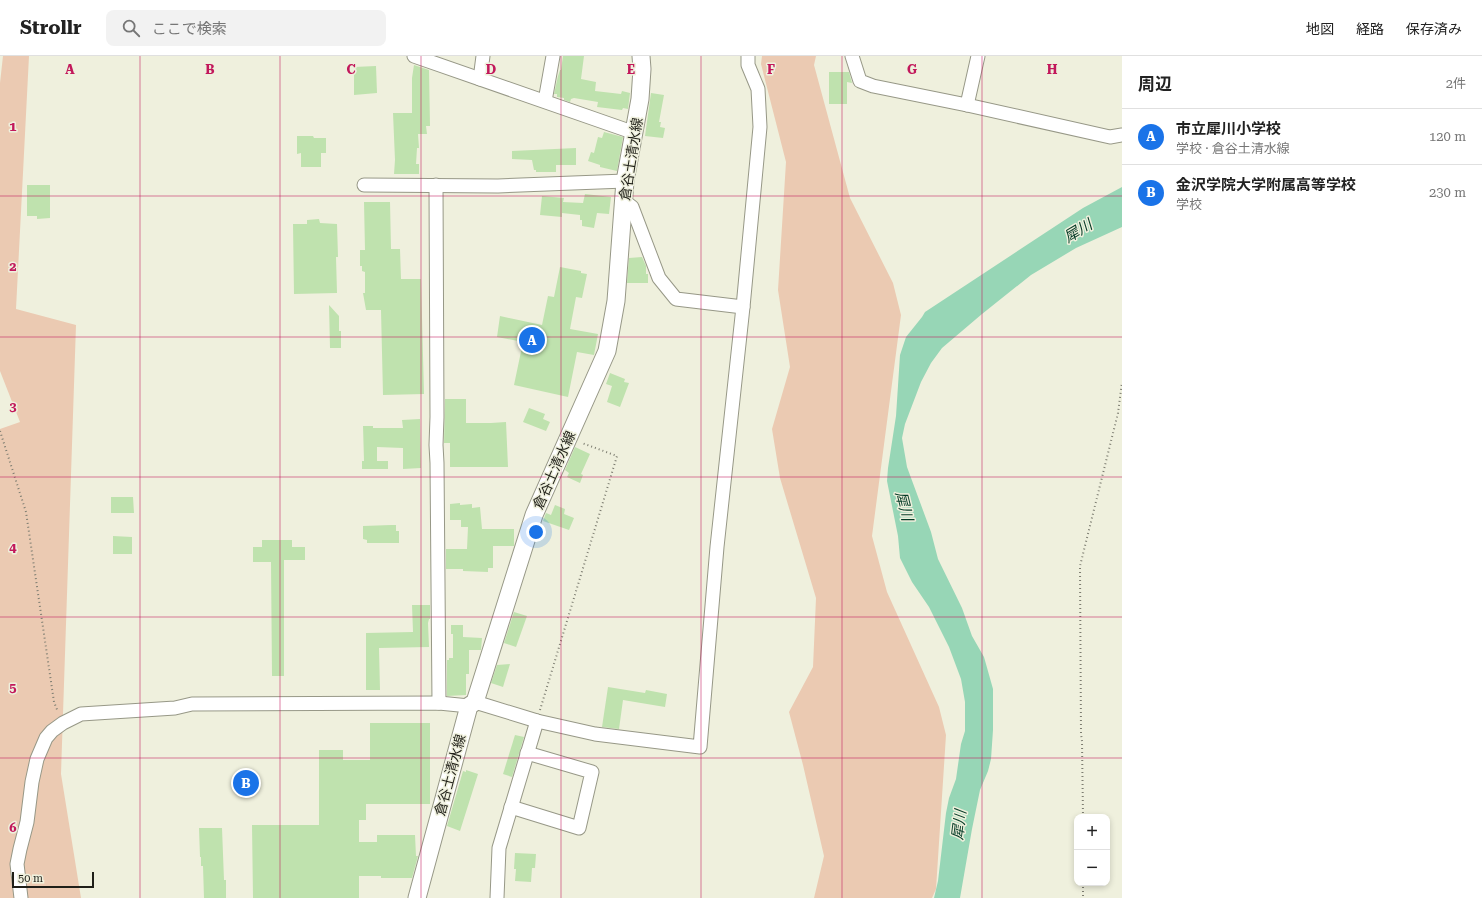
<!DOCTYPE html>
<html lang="ja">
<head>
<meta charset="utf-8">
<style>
	:root { --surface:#fff; --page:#f2f2f2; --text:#222; --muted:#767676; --line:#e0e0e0; --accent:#1a73e8 }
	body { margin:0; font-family:"Roboto Serif","Noto Sans JP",serif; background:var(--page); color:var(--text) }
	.controls { position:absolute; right:12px; bottom:12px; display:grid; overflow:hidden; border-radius:8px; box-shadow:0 2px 6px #0003 }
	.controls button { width:36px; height:36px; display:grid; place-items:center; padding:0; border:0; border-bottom:1px solid var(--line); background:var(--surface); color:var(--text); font:20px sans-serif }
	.scale { position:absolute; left:12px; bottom:10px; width:82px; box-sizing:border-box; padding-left:4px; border:2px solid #1f1f18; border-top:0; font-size:11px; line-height:14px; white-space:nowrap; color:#1f1f18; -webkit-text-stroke:3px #eff0dd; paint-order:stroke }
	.you { position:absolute; left:536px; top:476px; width:14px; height:14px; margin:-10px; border:3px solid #fff; border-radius:50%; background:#1a73e8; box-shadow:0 0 0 6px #1a73e833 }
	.badge { display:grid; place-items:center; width:26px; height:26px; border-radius:50%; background:var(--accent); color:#fff; font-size:13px; font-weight:700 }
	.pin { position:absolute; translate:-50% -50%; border:2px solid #fff; box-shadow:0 1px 4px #0006 }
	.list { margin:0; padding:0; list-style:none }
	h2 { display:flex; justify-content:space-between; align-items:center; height:52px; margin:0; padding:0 16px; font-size:17px }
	h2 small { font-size:13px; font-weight:400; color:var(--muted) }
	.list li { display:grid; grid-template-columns:26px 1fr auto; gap:12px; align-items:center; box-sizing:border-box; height:56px; padding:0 16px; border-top:1px solid var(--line) }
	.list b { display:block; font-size:15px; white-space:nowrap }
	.list p { margin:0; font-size:13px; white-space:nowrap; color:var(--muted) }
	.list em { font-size:13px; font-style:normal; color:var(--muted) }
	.icon { flex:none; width:22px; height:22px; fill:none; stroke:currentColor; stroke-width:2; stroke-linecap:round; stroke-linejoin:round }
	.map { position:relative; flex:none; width:1122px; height:842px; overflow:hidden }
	header { display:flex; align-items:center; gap:24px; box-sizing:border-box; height:56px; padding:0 20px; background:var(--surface); border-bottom:1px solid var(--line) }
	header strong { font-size:19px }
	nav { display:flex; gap:22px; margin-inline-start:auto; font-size:14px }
	.search { width:280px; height:36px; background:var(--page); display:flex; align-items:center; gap:10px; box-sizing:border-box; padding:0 14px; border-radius:8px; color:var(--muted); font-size:15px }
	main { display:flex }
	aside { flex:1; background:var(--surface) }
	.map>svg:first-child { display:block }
</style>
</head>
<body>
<header>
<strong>Strollr</strong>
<div class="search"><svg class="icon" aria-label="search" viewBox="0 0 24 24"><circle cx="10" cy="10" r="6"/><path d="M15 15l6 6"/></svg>ここで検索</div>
<nav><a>地図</a><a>経路</a><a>保存済み</a></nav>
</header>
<main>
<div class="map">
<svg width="1122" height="842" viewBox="0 0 1122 842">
	<rect width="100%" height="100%" fill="#eff0dd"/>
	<g fill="#ebcab2">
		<path d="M3,0H29L16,253L76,269L61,718L81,842H0V373L20,366L0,315V27Z"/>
		<path d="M762,0H816L814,9L850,142L893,227L901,259L872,480L887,536L939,651L946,679L936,833L932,842H814L824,800L803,709L789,656L813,611L816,542L780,422L772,373L790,311L778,234L786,106L761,8Z"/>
	</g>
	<path fill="#97d6b6" d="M1122,131V171L1076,192L1031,219L982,258L942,292L931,307L921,326L905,368L902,382L907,411L931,476L938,503L962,552L972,580L984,601L993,633V674L991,703L988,715L980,734L972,773L960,842H934L938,825L946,757L949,742L956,723L961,688L965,675V646L961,623L949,591L929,551L912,526L900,502L898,480L887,425L888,412L896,360L900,299L906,281L922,261L925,256L1083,152Z"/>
	<g fill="#bfe2ae">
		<path d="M563,0H584L581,23L596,26L595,35L621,38L622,35L630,37L628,53L623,52L622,54L597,51L598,46L574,42L571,43L570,46L564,44V42L557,41V38H554L558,20L560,14H561Z"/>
		<path d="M414,9L429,14L430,70H426L427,78H418L419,92H417L416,108H419V118H394L395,104L393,57H412V22Z"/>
		<path d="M376,10L377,37L354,39V11Z"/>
		<path d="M829,16H849L852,27L847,26V48H829Z"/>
		<path d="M651,37L664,39L659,66H661L660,71L665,72L663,82L645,80Z"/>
		<path d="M604,76L623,81L617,115L600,111V109L588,105L591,96L594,97L598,81L602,82Z"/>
		<path d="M297,80H313L314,82H326V97H321V111H301V97L297,98Z"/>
		<path d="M576,92V109H556V116H536V114H534L532,104L512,103V95Z"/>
		<path d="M27,129H50V162L37,163V160H27Z"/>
		<path d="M585,138L611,141L609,158L597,157L594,172L582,170V164H580V159L562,157V161L540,159L542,140L564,142L563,146L583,147Z"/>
		<path d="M364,146H390L391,193H400L401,223H421L424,338L383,339L381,254H366L363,237H365V216L362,215V210H360V194H365Z"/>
		<path d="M319,163L320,167L337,168L338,201H336L337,237L294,238L293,168H307V164Z"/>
		<path d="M642,201L646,210V218H648V227H627L629,202Z"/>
		<path d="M560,211L581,215V217L587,218L582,242L576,241L570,273L598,278L594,299L577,296L568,341L514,329L523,286L497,281L500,260L542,269L548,240L554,241Z"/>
		<path d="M329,249L339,260V275H341V292H330Z"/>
		<path d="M610,317L625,323L624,326L629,327L620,351L607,346L612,330L606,328Z"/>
		<path d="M445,343H466V367H491L506,366L508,411H450V387H444Z"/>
		<path d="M529,352L545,358L543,363L550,366L546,375L523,366Z"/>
		<path d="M420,363L421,412L403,413V392L377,391V405H388V413H362V405H364L363,370H373V372H403L402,364Z"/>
		<path d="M575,391L590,398L581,418L583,419L580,427L567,421L569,417L565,414Z"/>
		<path d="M111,441H133L134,457H111Z"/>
		<path d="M460,447V449L472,448V452L480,451L482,473H514V490H493V512H488V516L463,515V513H446V493H467L468,471H461V464H450V448Z"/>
		<path d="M555,449L565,453L564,458L574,462L569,474L543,465L546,457L551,459Z"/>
		<path d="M391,469H396V475H399V487H367V484L363,483V470Z"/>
		<path d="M113,480L132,481V498H113Z"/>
		<path d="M262,484H292V491H305V504H284V620H272L271,506H253V491H262Z"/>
		<path d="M412,549H430V563H429L428,567L429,591L379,592L380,634H366V577L413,576Z"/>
		<path d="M514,556L527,560L516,591L504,587Z"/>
		<path d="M451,569H463V581L482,582L481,594H469V618H466V639L447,640V604H449V602H453V578H451Z"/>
		<path d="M510,608L503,631L491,627L497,609Z"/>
		<path d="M608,631L645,637L646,634L667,638L665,651L623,644L619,673L602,671Z"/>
		<path d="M370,667H430V748H366V764H359V786H377V779H415L416,800H418L412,822H381V820H359V842H253L252,769H319V694H343V704H370Z"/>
		<path d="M515,679L524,681L512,721L503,718Z"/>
		<path d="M466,714L478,718L460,775L447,770L463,715L466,716Z"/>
		<path d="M199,772H222L224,824H226V842H204L203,810H201V801H200Z"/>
		<path d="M515,797L536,798L535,812H532L531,826L515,825L516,813H514Z"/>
	</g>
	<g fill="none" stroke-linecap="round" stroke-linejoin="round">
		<defs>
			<g id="minor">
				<path d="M414,0L635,77"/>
				<path d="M852,0L860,25L873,30L967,49L1110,81L1122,79"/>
				<path d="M480,23L483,0"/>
				<path d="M545,45L553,0"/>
				<path d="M967,49L978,0"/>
				<path d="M364,129L498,130L625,125"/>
				<path d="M436,129L437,361L436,389L437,407L439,647"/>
				<path d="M743,251L760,71L758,33L748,9V0"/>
				<path d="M475,646L537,665L595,678L700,691L717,491L743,251L676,243L659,222L632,151L624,145"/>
				<path d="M511,751L579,772L592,716L527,697"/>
				<path d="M21,842L17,808L20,793L27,766L32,726L37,703L46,682L52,675L63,667L81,658L175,652L192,648L439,647L469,650"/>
				<path d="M497,842L499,792L537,665"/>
			</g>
			<path id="major" d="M417,842L469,650L475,646L534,459L607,295L616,245L625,125L640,43L642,13L641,0"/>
		</defs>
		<use href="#minor" stroke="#979887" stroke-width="15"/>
		<use href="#major" stroke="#979887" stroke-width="19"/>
		<g stroke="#7d7d71" stroke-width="2" stroke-dasharray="1 3" stroke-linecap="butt">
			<path d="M0,375L26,456L54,646L58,656"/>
			<path d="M540,654L617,400L582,387"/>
			<path d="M1083,761L1082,685L1081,678L1080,510L1118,357L1122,326"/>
			<path d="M1083,827V842"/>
		</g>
		<use href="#minor" stroke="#fff" stroke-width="13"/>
		<use href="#major" stroke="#fff" stroke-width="17"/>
	</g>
	<path fill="none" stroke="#c2185b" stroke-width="1" stroke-opacity="0.55" d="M140,0V842M280,0V842M421,0V842M561,0V842M701,0V842M842,0V842M982,0V842M0,140H1122M0,281H1122M0,421H1122M0,561H1122M0,702H1122"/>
	<g text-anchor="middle" stroke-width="3" stroke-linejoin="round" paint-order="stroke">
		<g font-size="14" fill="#1f1f18" stroke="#eff0dd">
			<text transform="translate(631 103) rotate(-81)" y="5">倉谷土清水線</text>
			<text transform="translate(554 414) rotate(-66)" y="5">倉谷土清水線</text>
			<text transform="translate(450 719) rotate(-75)" y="5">倉谷土清水線</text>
		</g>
		<g font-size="15" font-style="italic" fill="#043b26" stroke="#eff0dd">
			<text transform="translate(1078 175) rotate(-31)" y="5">犀川</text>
			<text transform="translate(904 450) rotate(76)" y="5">犀川</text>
			<text transform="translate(959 769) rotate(-83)" y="5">犀川</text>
		</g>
	</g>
	<g font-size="13" text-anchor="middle" font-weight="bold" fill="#c2185b" stroke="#eff0dd" stroke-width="3" stroke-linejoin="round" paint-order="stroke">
		<text x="70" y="18">A</text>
		<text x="210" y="18">B</text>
		<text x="351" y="18">C</text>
		<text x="491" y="18">D</text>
		<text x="631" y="18">E</text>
		<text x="771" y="18">F</text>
		<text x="912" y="18">G</text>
		<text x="1052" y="18">H</text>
		<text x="13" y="75">1</text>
		<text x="13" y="215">2</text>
		<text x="13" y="355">3</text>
		<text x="13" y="496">4</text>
		<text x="13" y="636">5</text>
		<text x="13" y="776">6</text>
	</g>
</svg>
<div class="controls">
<button>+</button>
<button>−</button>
</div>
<div class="scale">50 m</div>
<div class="you"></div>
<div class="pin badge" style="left:532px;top:284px">A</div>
<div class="pin badge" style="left:246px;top:727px">B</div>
</div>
<aside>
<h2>周辺<small>2件</small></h2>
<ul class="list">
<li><span class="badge">A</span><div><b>市立犀川小学校</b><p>学校 · 倉谷土清水線</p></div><em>120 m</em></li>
<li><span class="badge">B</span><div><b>金沢学院大学附属高等学校</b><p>学校</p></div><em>230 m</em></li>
</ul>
</aside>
</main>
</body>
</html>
